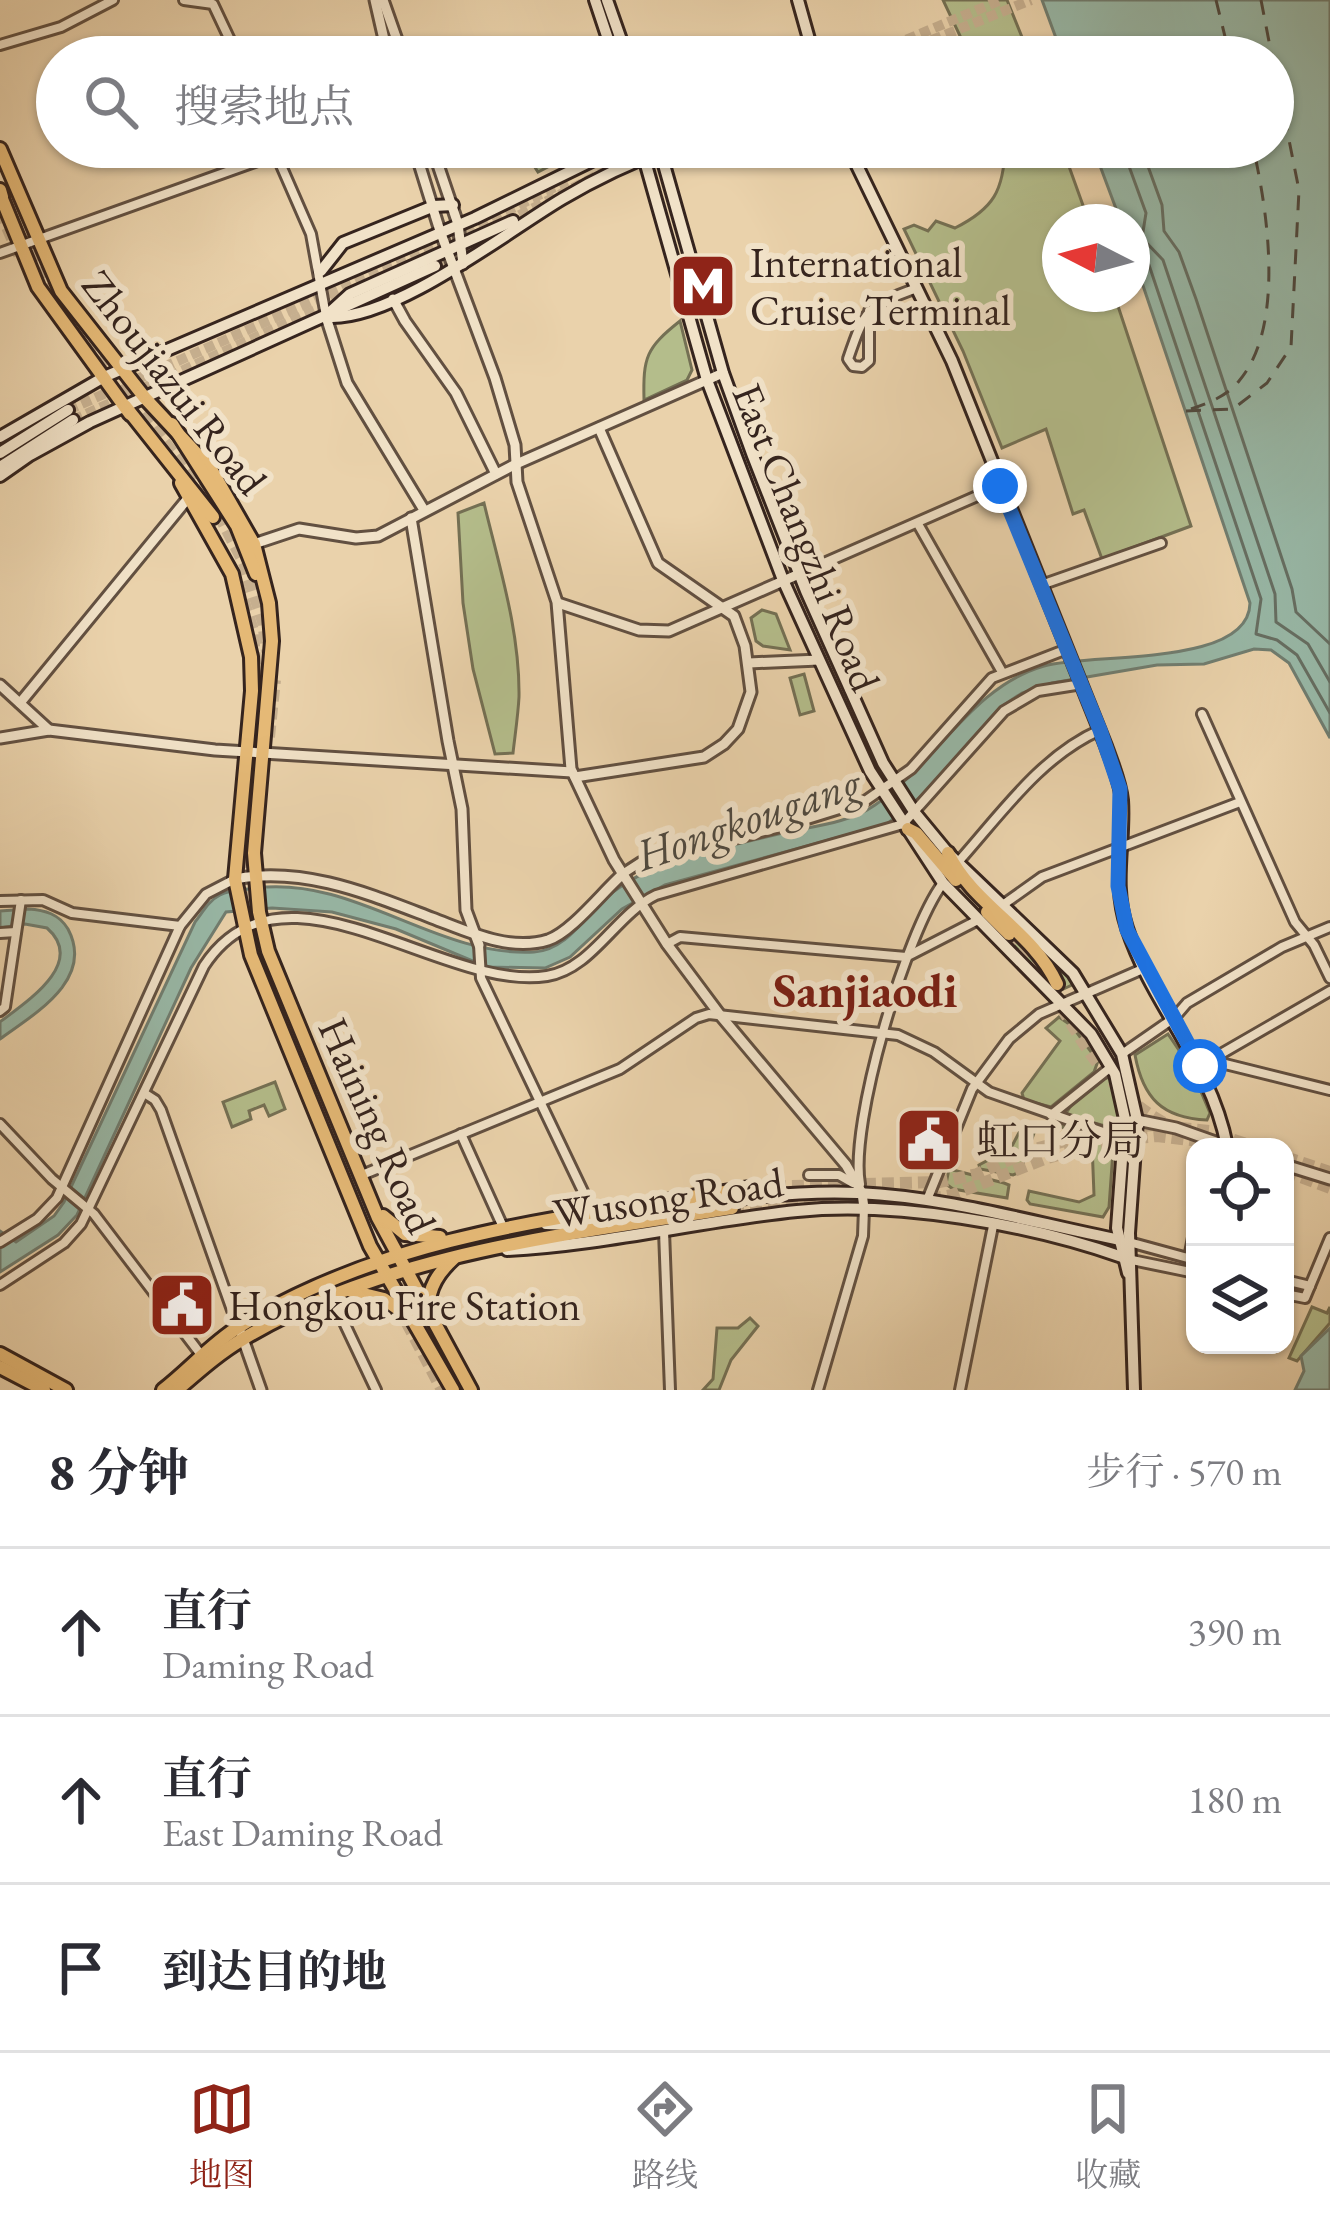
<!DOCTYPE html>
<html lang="zh">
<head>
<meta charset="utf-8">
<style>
	:root { --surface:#fff; --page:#f7f7f7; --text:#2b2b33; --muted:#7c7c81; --line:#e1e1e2; --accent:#8f2418 }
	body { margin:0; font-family:"EB Garamond","Noto Serif SC",serif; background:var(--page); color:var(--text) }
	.controls { position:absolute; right:36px; bottom:36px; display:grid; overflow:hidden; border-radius:24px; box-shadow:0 3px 9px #0004 }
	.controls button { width:108px; height:108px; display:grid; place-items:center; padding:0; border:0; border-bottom:3px solid var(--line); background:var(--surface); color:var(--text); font:60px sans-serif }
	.compass { position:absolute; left:1042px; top:204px; width:108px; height:108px; border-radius:50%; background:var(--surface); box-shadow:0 3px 9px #0004; rotate:276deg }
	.stop { position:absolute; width:36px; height:36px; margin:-27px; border:9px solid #1a73e8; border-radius:50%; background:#fff }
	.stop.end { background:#1a73e8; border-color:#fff; box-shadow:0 3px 12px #0008 }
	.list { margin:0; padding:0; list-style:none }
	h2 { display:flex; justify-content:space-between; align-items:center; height:156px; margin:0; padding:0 48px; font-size:51px }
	h2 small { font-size:39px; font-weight:400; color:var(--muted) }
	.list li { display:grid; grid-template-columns:78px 1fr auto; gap:36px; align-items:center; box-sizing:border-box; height:168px; padding:0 48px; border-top:3px solid var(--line) }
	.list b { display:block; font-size:45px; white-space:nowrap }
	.list p { margin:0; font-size:39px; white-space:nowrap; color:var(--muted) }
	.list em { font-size:39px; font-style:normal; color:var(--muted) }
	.icon { flex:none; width:66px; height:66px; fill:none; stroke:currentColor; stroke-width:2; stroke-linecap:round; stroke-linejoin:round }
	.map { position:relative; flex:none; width:1330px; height:1390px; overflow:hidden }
	.search { position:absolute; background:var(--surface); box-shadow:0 3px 9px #0004; left:36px; right:36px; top:36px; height:132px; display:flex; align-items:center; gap:30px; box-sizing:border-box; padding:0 42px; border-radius:66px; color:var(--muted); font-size:45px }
	.sheet { height:660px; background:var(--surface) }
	nav { display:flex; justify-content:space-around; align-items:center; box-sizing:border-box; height:168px; border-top:3px solid var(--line); background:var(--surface); font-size:33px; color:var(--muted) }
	nav a { display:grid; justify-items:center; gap:6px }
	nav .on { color:var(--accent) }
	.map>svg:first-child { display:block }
</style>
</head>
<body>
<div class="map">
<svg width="1330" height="1390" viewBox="0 0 1330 1390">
	<rect width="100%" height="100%" fill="#ead2ab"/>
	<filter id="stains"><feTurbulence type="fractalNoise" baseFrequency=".00167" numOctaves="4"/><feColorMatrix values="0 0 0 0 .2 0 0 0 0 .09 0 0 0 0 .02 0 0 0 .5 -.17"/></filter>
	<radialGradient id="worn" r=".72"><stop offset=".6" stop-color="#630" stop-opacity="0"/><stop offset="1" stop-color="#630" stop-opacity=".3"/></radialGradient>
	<g fill="#b4bd8b" stroke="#747054" stroke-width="3">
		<path d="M943,0H1007L1030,57H970Z"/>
		<path d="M522,147H586L538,172Z"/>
		<path d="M1005,147H1062L1089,222H1060V294H1114L1191,526L1102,559L1084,510L1073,514L1046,429L1002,448L963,351L904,229L914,225L928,231L936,221L955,228C993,209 1004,191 1005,147Z"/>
		<path d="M680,321L692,370L687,380L644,400C643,357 646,348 680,321Z"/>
		<path d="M484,503C499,566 520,631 519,697C518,716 515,735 513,753L495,754L473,669L463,603L458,513Z"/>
		<path d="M762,610L776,614L790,650L763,646L756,641L751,618Z"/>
		<path d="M804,674L814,711L800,715L790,678Z"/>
		<path d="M1006,928L1044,948L1074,984L1057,992L1006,937Z"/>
		<path d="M1059,1017L1072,1026L1098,1061L1094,1072L1051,1107L1024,1100L1022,1093L1060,1041L1046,1028Z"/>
		<path d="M1168,1034L1191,1068L1210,1113L1207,1120C1162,1118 1143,1098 1135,1055Z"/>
		<path d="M1111,1077L1119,1122L1116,1129L1069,1116L1066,1113C1074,1099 1096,1079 1111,1077Z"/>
		<path d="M275,1082L285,1109L269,1116L264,1105L249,1111L251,1119L232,1127L223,1102Z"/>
		<path d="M1053,1122L1105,1143L1113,1151L1109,1207L1103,1217L1030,1204L1027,1200L1029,1191L1079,1202L1094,1195L1092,1144Z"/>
		<path d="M1024,1123L1035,1127L1034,1133L1020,1172L1013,1175L980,1169L979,1165L1011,1148Z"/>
		<path d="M949,1169L1004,1183L1009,1185L1007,1198L953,1189L946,1184Z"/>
		<path d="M1312,1307L1327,1313L1330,1307V1323L1297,1361L1289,1358Z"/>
		<path d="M750,1318L758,1326L731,1360L719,1390H703L713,1379L717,1328H738Z"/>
	</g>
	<g fill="#98b8a7" stroke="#707d70" stroke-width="3">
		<path d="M1042,0H1330V738L1289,663L1271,650L1254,649L1204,664L1157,665L1052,683L1022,693L1001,707L923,795L887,824L665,885L622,909L570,957L545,968L487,967L396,929L332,912L272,908L226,912L191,968L77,1215L58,1235L0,1272V1231L16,1242L54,1216L64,1202L195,922C203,912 208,901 220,895C230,889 244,890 256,888C356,876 435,957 534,952C569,950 588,911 613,892C630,879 651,869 670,861C709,851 748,841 787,832C816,826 851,822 875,805C936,764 971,687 1044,666C1091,652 1249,668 1250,603L1132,253V222H1121L1093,147H1273V57H1063Z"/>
		<path d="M28,909C45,910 59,914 68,929C95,980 34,1014 0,1039V1022C26,1002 87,963 47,928L25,924L0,928V911Z"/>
		<path d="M1330,1328V1390H1295L1304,1371L1301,1356Z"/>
	</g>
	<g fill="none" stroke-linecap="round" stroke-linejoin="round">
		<g stroke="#666e62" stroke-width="3">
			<path d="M1122,147L1146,213L1142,238L1163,260L1275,594L1276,622L1308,644L1330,682"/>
			<path d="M1141,147L1162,205L1164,231L1179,252L1196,299L1292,589L1296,612L1330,644"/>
			<path d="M1132,256L1142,257L1149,265L1261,599L1256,634L1277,640L1297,655L1330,713"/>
		</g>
		<g stroke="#4e4940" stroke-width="3" stroke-dasharray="15 12" stroke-linecap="butt">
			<path d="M1216,0L1230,57"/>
			<path d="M1261,0L1272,57"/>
			<path d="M1191,409C1209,403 1227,396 1239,381C1285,327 1268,212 1253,147"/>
			<path d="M1186,411L1233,409L1267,383L1291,347L1299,190L1273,60"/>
		</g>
		<g stroke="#c6af8f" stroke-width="10" stroke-dasharray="10 5" stroke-linecap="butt">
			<path d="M865,57L1001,0"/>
			<path d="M890,57L1031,0"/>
			<path d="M506,222L653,147"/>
			<path d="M435,266L495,233"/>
			<path d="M68,410L449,240L567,181"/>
			<path d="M73,420L342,298"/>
		</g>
		<g stroke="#c6af8f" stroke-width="12" stroke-dasharray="12 6" stroke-linecap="butt">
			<path d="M1009,934C1070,1000 1085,1081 1166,1124"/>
			<path d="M1216,1134L1255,1147"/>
			<path d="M1285,1157L1330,1172"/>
			<path d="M1285,1171L1330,1188"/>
			<path d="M756,1187L940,1182L977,1174L1031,1150L1110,1129L1153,1125L1209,1131"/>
			<path d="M732,1208L914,1202L952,1195L1047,1158L1107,1141L1157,1136L1207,1142"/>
		</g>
		<g stroke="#c6af8f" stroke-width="12" stroke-dasharray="12 6" stroke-linecap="butt">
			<path d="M0,211L21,259"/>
			<path d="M23,235L46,284L218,513L244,563L263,622L267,652"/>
			<path d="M238,583L253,630L257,692"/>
			<path d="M269,737L275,680"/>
			<path d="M245,816L259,730"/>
			<path d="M244,838L242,883L247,907"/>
			<path d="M389,1249L459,1390"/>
			<path d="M398,1306L442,1390"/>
		</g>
		<defs>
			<g id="minor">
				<path d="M184,0L213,4L238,57"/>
				<path d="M0,45L61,27L113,0"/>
				<path d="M273,147L311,234L326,316"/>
				<path d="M0,253L277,154"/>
				<path d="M869,311V361L862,367L853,366L848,359C865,309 867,306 917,288"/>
				<path d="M918,524L1002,672"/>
				<path d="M799,574L1000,486"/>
				<path d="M1041,585L1161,543"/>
				<path d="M1202,714L1295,922L1314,945L1330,978"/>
				<path d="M959,861C1001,814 1041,756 1100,730"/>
				<path d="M624,873L641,862L788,825L865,801L911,769L992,678L1067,649"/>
				<path d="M0,901L43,900L72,913L180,926"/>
				<path d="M1004,904L1042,877L1240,802"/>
				<path d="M0,933L16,932"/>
				<path d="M667,944L680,937L906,957L978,920"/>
				<path d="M479,945L481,978L589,1204"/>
				<path d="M0,1011L5,1007L21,900"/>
				<path d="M1122,1054L1174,1018L1187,1003L1282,947L1330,927"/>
				<path d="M1213,1061L1330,1090"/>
				<path d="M1200,1066L1330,991"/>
				<path d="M144,1093L155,1100L161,1110L238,1327"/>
				<path d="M1051,1115L1111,1067"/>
				<path d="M0,1124L52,1179L94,1214L202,1356"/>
				<path d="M461,1134L503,1227"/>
				<path d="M362,1175L620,1069L696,1018L709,1014L898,1035L934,1052L989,1092L1123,1139"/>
				<path d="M809,1175H839L853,1183"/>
				<path d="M860,1184C849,1125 906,932 943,883"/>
				<path d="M927,1200L972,1089L1009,1039L1039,1014L1145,968"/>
				<path d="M664,1231L670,1390"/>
				<path d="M0,1242L37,1219L57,1198L180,926L206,894L235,879"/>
				<path d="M1129,1242L1195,1260"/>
				<path d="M1189,1258L1195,1227"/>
				<path d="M1132,1260L1195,1273"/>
				<path d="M1285,1280L1310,1286"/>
				<path d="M0,1285L64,1243L81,1224L204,966C283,845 443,993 547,976C592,969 616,914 656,895L903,824L1004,711L1038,691L1082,684"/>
				<path d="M1285,1294L1305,1298L1330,1238"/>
				<path d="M331,1295L376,1390"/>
				<path d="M818,1390L863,1236L864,1208"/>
				<path d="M960,1390L993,1226"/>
			</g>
			<g id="tertiary">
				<path d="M375,0L388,57"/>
				<path d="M383,0L403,57"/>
				<path d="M414,147L440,231L495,378L515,445L517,482L557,602L571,769L614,860L667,944L720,1015L846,1165L862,1193L864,1208"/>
				<path d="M432,147L458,224L463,264"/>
				<path d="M393,299L405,321L456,393L496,474"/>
				<path d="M326,317L347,383L424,510"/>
				<path d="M411,518L448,741L462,809L466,910L479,945"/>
				<path d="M254,544L299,529L356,538L378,536L514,465L723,373"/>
				<path d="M558,603L639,630L669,631L799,574"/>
				<path d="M749,663L819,660"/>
				<path d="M0,685L49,730"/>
				<path d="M20,703L189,497"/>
				<path d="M0,738L49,730L215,750L572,772"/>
				<path d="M575,777L704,757L724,744L738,729L751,692L745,646L734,616L658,563L599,428"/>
				<path d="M235,879C304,866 369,894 432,918C467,931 509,952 548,940C572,932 604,890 624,873"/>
				<path d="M1137,1120L1176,1128L1230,1147"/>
				<path d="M1285,1165L1330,1179"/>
				<path d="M241,1333L261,1390"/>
			</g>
			<g id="secondary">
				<path d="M595,0L614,57"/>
				<path d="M607,0L627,57"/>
				<path d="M798,0L814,57"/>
				<path d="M641,147L707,380L783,580L870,771L943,883L1091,1034L1115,1074L1125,1119L1117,1228L1128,1273"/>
				<path d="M659,147L723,373L753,456L806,591L883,763L915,813L948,853L1073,973L1122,1054L1137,1120L1129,1233L1134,1390"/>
				<path d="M848,147L952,361L1106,746C1112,763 1120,781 1122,800C1125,844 1112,884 1127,928C1152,1006 1210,1060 1227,1146"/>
				<path d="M321,271L343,243L434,206L453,205"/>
				<path d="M328,314L350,294L513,221"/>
				<path d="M329,317C394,320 505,233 562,199C597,178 634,161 672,147"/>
				<path d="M0,437L104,377L475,218L620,147"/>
				<path d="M0,453L68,410"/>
				<path d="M0,467L73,420"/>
				<path d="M0,476L30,455L90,422L435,266"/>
				<path d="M546,1224L575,1225C668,1210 763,1189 858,1193C947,1197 1034,1223 1120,1240"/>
				<path d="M507,1250C604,1245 700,1221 797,1211C896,1201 1028,1224 1122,1257"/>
			</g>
			<g id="primary">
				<path d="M0,149L61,291L145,398L211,469L254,544L269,603L272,641L254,853L259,912L268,951L378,1218L471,1390"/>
				<path d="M0,194L38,287L130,414"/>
				<path d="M181,483L232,574L251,657L252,691L235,879L251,955L370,1246L453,1390"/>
				<path d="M908,829L916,833L956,880"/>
				<path d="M948,853C973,905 1033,931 1057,984"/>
				<path d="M987,912L1009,934"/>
				<path d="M383,1216L405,1234L440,1237"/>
				<path d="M351,1291L384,1299L402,1312"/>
				<path d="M428,1308C429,1287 438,1273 453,1259"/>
				<path d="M0,1354L66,1390"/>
				<path d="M0,1367L44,1390"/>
				<path d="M163,1390C189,1370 212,1343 240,1326C397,1230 579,1216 756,1187"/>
				<path d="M177,1390C198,1372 219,1353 243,1339C386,1253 570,1234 732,1208"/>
			</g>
			<g id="trunk">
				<path d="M0,190L2,197"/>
				<path d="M125,406L213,517"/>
				<path d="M172,424L237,526L256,574"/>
			</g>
		</defs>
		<use href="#minor" stroke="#625041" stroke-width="14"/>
		<use href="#tertiary" stroke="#625041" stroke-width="15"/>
		<use href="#secondary" stroke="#35241e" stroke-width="16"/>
		<use href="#primary" stroke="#35241e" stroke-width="18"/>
		<use href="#trunk" stroke="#35241e" stroke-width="18"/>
		<use href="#minor" stroke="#f1e2c8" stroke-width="8"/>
		<use href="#tertiary" stroke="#f1e2c8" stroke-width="9"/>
		<use href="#secondary" stroke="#f1e2c8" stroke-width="10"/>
		<use href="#primary" stroke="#e5b976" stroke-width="12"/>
		<use href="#trunk" stroke="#e5b976" stroke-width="12"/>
	</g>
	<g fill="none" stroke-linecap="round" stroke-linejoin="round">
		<path stroke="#1a73e8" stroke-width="15" d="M1000,486L1100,730L1120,789L1118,886L1127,930L1200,1066"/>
	</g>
	<defs>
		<symbol id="metro-square" viewBox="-11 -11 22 22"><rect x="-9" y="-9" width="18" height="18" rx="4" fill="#8f2418" stroke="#f1e2c8"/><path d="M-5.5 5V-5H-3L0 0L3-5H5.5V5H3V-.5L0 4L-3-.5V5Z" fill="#fff"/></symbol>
		<symbol id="civic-square" viewBox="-11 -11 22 22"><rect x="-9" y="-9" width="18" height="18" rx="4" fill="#8f2418" stroke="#f1e2c8"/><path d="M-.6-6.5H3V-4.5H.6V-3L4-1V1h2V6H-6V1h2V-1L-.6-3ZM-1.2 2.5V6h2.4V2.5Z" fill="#fff"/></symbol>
	</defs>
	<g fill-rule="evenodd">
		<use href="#metro-square" x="665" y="248" width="76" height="76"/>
		<use href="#civic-square" x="891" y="1102" width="76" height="76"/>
		<use href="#civic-square" x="144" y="1267" width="76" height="76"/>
	</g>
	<g text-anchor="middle" stroke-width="12" stroke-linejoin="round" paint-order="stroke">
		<g font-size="42" fill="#35241e" stroke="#f1e2c8" text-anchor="start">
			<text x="750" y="277">International<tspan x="750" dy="48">Cruise Terminal</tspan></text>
			<text x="976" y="1155">虹口分局</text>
			<text x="228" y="1320">Hongkou Fire Station</text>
		</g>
		<g font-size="42" fill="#35241e" stroke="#f1e2c8">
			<text transform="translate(175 382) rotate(52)" y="15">Zhoujiazui Road</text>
			<text transform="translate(807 537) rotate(68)" y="15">East Changzhi Road</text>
			<text transform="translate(378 1125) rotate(66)" y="15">Haining Road</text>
			<text transform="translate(668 1197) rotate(-8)" y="15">Wusong Road</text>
		</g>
		<g font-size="45" font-style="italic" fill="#4e4940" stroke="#f1e2c8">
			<text transform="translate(748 818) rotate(-19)" y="16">Hongkougang</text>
		</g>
		<g font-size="48" font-weight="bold" fill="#7a1f14" stroke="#f1e2c8">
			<text x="865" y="1007">Sanjiaodi</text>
		</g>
	</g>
	<rect width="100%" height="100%" filter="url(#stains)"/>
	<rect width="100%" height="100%" fill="url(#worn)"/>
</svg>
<div class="controls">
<button><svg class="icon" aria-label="locate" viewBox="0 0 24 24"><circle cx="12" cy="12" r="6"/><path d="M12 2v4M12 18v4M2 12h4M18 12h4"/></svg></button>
<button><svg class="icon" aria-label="layers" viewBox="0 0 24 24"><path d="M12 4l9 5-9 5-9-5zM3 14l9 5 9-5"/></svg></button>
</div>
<svg class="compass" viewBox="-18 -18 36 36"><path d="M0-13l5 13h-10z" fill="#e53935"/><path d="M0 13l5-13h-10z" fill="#7c7c81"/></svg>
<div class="stop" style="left:1200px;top:1066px"></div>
<div class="stop end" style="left:1000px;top:486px"></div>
<div class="search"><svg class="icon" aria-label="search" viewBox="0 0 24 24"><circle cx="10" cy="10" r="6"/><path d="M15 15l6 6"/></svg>搜索地点</div>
</div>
<section class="sheet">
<h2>8 分钟<small>步行 · 570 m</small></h2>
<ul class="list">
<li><svg class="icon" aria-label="ahead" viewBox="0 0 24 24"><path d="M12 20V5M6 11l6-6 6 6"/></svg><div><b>直行</b><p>Daming Road</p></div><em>390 m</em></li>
<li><svg class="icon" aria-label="ahead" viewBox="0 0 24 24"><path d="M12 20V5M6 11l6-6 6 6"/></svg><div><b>直行</b><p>East Daming Road</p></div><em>180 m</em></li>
<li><svg class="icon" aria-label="arrive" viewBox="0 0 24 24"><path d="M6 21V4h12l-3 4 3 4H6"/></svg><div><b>到达目的地</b></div></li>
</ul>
</section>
<nav>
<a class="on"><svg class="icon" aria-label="map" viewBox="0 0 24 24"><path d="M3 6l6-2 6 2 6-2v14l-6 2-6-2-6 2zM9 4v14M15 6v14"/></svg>地图</a>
<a><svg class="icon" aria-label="directions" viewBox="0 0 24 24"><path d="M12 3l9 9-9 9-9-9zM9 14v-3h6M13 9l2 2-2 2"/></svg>路线</a>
<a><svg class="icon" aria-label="saved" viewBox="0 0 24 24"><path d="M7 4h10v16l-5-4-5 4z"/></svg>收藏</a>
</nav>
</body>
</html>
